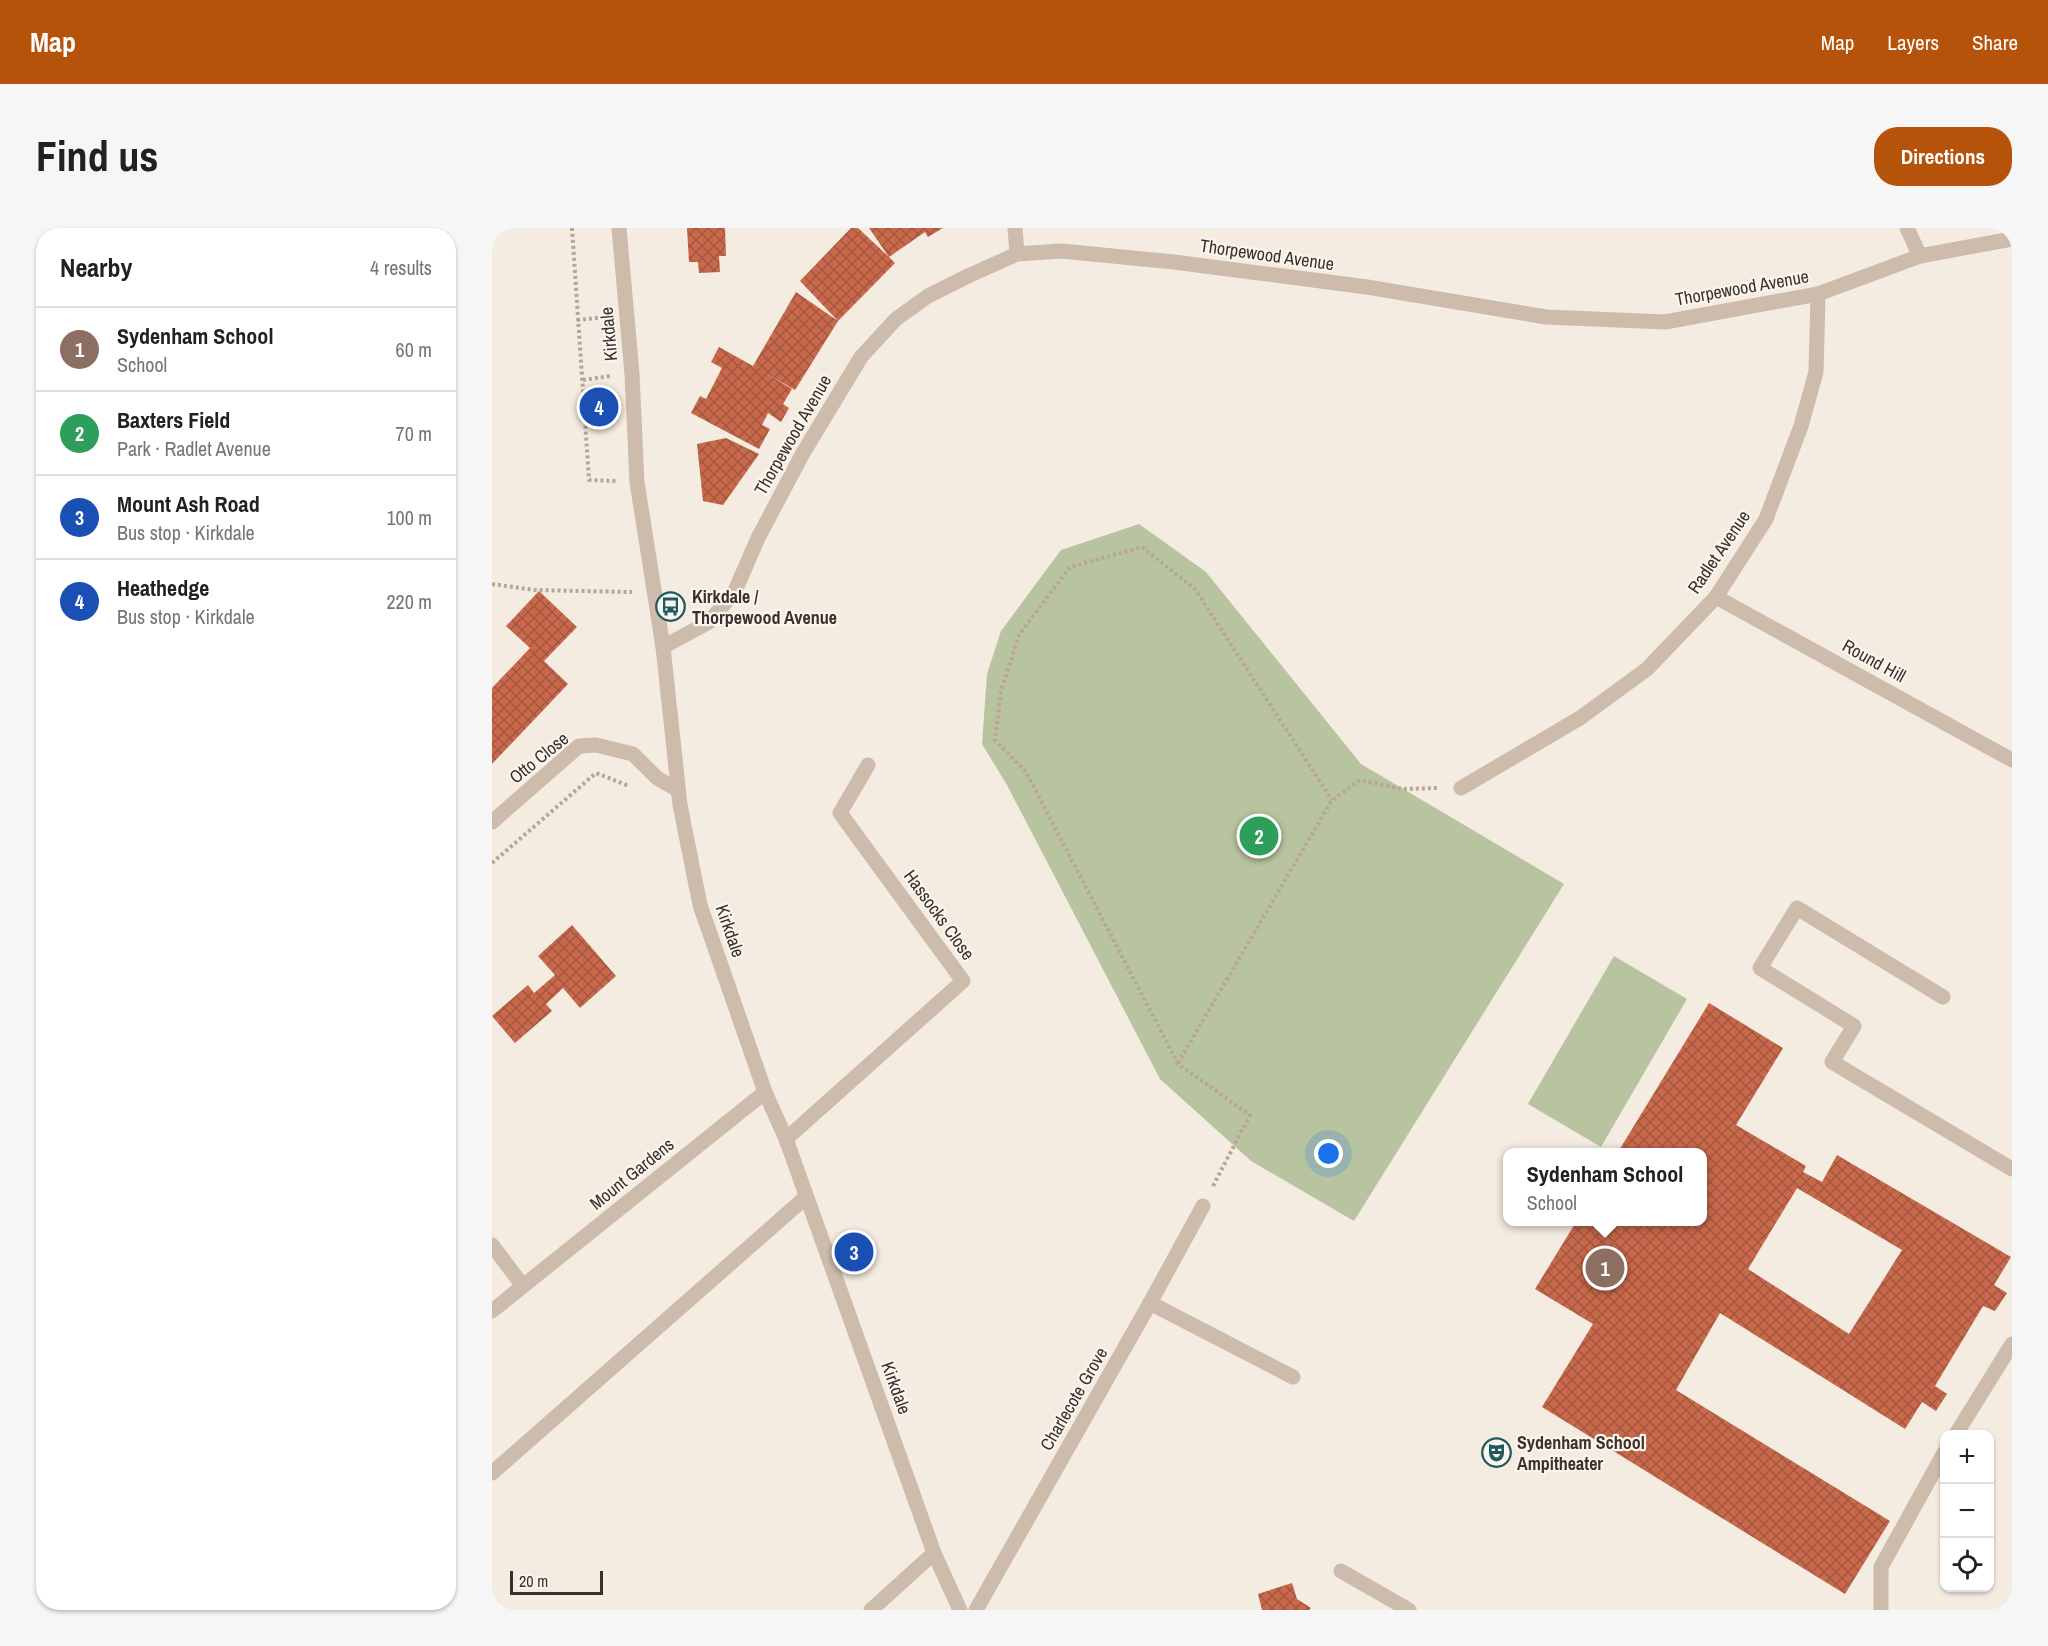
<!DOCTYPE html>
<html lang="en">
<head>
<meta charset="utf-8">
<style>
	:root { --surface:#fff; --page:#f6f6f6; --text:#202124; --muted:#757577; --line:#e0e0e0; --accent:#b45309 }
	body { margin:0; font-family:"Archivo Narrow",sans-serif; background:var(--page); color:var(--text) }
	.controls { position:absolute; right:18px; bottom:18px; display:grid; overflow:hidden; border-radius:12px; box-shadow:0 2px 4px #0004 }
	.controls button { width:54px; height:54px; display:grid; place-items:center; padding:0; border:0; border-bottom:2px solid var(--line); background:var(--surface); color:var(--text); font:30px sans-serif }
	.scale { position:absolute; left:18px; bottom:15px; width:93px; box-sizing:border-box; padding-left:6px; border:3px solid #3b302b; border-top:0; font-size:16px; line-height:21px; white-space:nowrap; color:#3b302b; -webkit-text-stroke:4px #fbf5ee; paint-order:stroke }
	.you { position:absolute; left:837px; top:926px; width:21px; height:21px; margin:-15px; border:4px solid #fff; border-radius:50%; background:#1a73e8; box-shadow:0 0 0 9px #1a73e833 }
	.badge { display:grid; place-items:center; width:39px; height:39px; border-radius:50%; background:var(--accent); color:#fff; font-size:20px; font-weight:700 }
	.pin { position:absolute; translate:-50% -50%; border:3px solid #fff; box-shadow:0 2px 6px #0006 }
	.popup { position:absolute; left:1011px; top:920px; width:204px; height:78px; box-sizing:border-box; display:grid; place-content:center; border-radius:12px; background:var(--surface); filter:drop-shadow(0 2px 4px #0005); font-size:20px; white-space:nowrap; color:var(--muted) }
	.popup b { font-size:22px; color:var(--text) }
	.popup::after { content:''; position:absolute; left:50%; top:100%; margin-left:-12px; border:12px solid transparent; border-top-color:var(--surface) }
	.list { margin:0; padding:0; list-style:none }
	h2 { display:flex; justify-content:space-between; align-items:center; height:78px; margin:0; padding:0 24px; font-size:26px }
	h2 small { font-size:20px; font-weight:400; color:var(--muted) }
	.list li { display:grid; grid-template-columns:39px 1fr auto; gap:18px; align-items:center; box-sizing:border-box; height:84px; padding:0 24px; border-top:2px solid var(--line) }
	.list b { display:block; font-size:22px; white-space:nowrap }
	.list p { margin:0; font-size:20px; white-space:nowrap; color:var(--muted) }
	.list em { font-size:20px; font-style:normal; color:var(--muted) }
	.icon { flex:none; width:33px; height:33px; fill:none; stroke:currentColor; stroke-width:2; stroke-linecap:round; stroke-linejoin:round }
	.map { position:relative; flex:none; width:1520px; height:1382px; overflow:hidden; border-radius:24px }
	header { display:flex; align-items:center; gap:36px; box-sizing:border-box; height:84px; padding:0 30px; background:var(--accent); color:#fff }
	header strong { font-size:28px }
	nav { display:flex; gap:33px; margin-inline-start:auto; font-size:21px }
	.intro { display:flex; align-items:center; justify-content:space-between; box-sizing:border-box; height:144px; padding:0 36px }
	h1 { margin:0; font-size:42px }
	.button { padding:15px 27px; border-radius:24px; background:var(--accent); color:#fff; font-size:21px; font-weight:700 }
	main { display:flex; gap:36px; padding:0 36px }
	aside { flex:1; background:var(--surface); border-radius:24px; box-shadow:0 2px 4px #0004 }
	.map>svg:first-child { display:block }
</style>
</head>
<body>
<header>
<strong>Map</strong>
<nav><a>Map</a><a>Layers</a><a>Share</a></nav>
</header>
<div class="intro"><h1>Find us</h1><a class="button">Directions</a></div>
<main>
<aside>
<h2>Nearby<small>4 results</small></h2>
<ul class="list">
<li><span class="badge" style="background:#8d6e63">1</span><div><b>Sydenham School</b><p>School</p></div><em>60 m</em></li>
<li><span class="badge" style="background:#2e9e5b">2</span><div><b>Baxters Field</b><p>Park · Radlet Avenue</p></div><em>70 m</em></li>
<li><span class="badge" style="background:#1a4fb4">3</span><div><b>Mount Ash Road</b><p>Bus stop · Kirkdale</p></div><em>100 m</em></li>
<li><span class="badge" style="background:#1a4fb4">4</span><div><b>Heathedge</b><p>Bus stop · Kirkdale</p></div><em>220 m</em></li>
</ul>
</aside>
<div class="map">
<svg width="1520" height="1382" viewBox="0 0 1520 1382">
	<defs>
		<pattern id="building-cross-hatch" width="8" height="8" patternUnits="userSpaceOnUse" patternTransform="scale(1.5)"><rect width="8" height="8" fill="#c8694b"/><path d="M0 0l8 8M0 8l8-8" fill="none" stroke="#a4573f"/></pattern>
	</defs>
	<rect width="100%" height="100%" fill="#f4ebe1"/>
	<g fill="#b8c4a0">
		<path d="M647,296L714,344L869,536L1072,656L862,993L759,933L668,851L515,557L490,516L495,446L509,403L569,322Z"/>
		<path d="M1122,728L1195,771L1109,919L1036,876Z"/>
	</g>
	<g fill="url(#building-cross-hatch)" fill-rule="evenodd">
		<path d="M195,0H233L234,28H227L228,44L207,45L206,34H197Z"/>
		<path d="M359,0H366L397,29L377,0H451L436,9L433,4L397,29L403,35L346,93L303,162L272,144L300,161L291,176L297,180L289,194L276,185L270,197L278,201L267,221L199,185L208,168L214,171L230,140L219,134L227,119L261,138L304,64L346,93L308,53Z"/>
		<path d="M234,210L267,226L231,277L211,273L205,216Z"/>
		<path d="M47,363L85,399L52,433L76,456L0,536V460L38,420L14,398Z"/>
		<path d="M80,697L124,748L88,780L71,760L54,776L60,783L23,815L0,788L36,757L42,765L63,747L46,728Z"/>
		<path d="M1217,775L1291,820L1244,897L1314,938L1311,944L1330,954L1345,927L1519,1029L1502,1057L1515,1065L1503,1083L1491,1078L1443,1158L1455,1166L1444,1183L1430,1174L1413,1201L1228,1085L1184,1162L1398,1293L1353,1366L1050,1179L1101,1096L1043,1061L1084,994H1210V924H1126ZM1305,960L1410,1022L1357,1106L1256,1041Z"/>
		<path d="M800,1355L805,1371L819,1380L817,1382H770L766,1366Z"/>
	</g>
	<g fill="none" stroke-linecap="round" stroke-linejoin="round">
		<g stroke="#b9a596" stroke-width="4" stroke-dasharray="3 3" stroke-linecap="butt">
			<path d="M80,0L97,252L124,253"/>
			<path d="M85,92L114,89"/>
			<path d="M91,152L118,148"/>
			<path d="M0,356L42,362L140,364"/>
			<path d="M0,635L104,545L137,558"/>
			<path d="M686,835L840,572L868,552L910,561L947,560"/>
			<path d="M721,958L758,887L686,836L534,544L503,512L509,463L527,407L578,339L650,319L703,361L840,572"/>
		</g>
		<g stroke="#cdbbac" stroke-width="15">
			<path d="M127,0L140,146L145,254L171,419L188,577L208,677L273,864L294,911L442,1325L468,1382"/>
			<path d="M523,0L525,26"/>
			<path d="M1415,0L1428,28"/>
			<path d="M1224,369L1520,532"/>
			<path d="M171,419L217,394L243,363L266,310L311,225L369,129L404,91L436,68L476,48L525,26L569,23L682,34L875,59L1054,89L1173,94L1326,66L1428,28L1520,11"/>
			<path d="M969,560L1088,490L1155,441L1224,369L1274,291L1309,198L1324,144L1326,66"/>
			<path d="M0,594L87,518L104,517L141,526L165,550L186,562"/>
			<path d="M1451,769L1305,680L1268,740L1362,798L1340,834L1520,941"/>
			<path d="M294,911L471,753L348,585L376,537"/>
			<path d="M0,1017L31,1058"/>
			<path d="M658,1075L801,1149"/>
			<path d="M0,1083L273,864"/>
			<path d="M1464,1206L1520,1116"/>
			<path d="M0,1245L314,969"/>
			<path d="M849,1343L917,1382"/>
			<path d="M379,1382L442,1325"/>
			<path d="M484,1382L658,1075L711,978"/>
			<path d="M1389,1382V1339L1452,1225"/>
		</g>
	</g>
	<defs>
		<symbol id="bus-ring" viewBox="-11 -11 22 22"><circle r="9.5" fill="#fbf5ee" stroke="#1f5a5e" stroke-width="1.5"/><path d="M-5-6H5V4H4V6H2V4H-2V6H-4V4H-5ZM-3.5-4V0h7V-4ZM-3.5 1.2v1.5H-2V1.2ZM2 1.2v1.5H3.5V1.2Z" fill="#1f5a5e"/></symbol>
		<symbol id="theatre-ring" viewBox="-11 -11 22 22"><circle r="9.5" fill="#fbf5ee" stroke="#1f5a5e" stroke-width="1.5"/><path d="M-5-5.5Q0-4 5-5.5V0Q5 5 0 6Q-5 5-5 0ZM-3.3-2.5H-1v1.5H-3.3ZM1-2.5H3.3v1.5H1ZM-2.8 1Q0 5.5 2.8 1Z" fill="#1f5a5e"/></symbol>
	</defs>
	<g fill-rule="evenodd">
		<use href="#bus-ring" x="162" y="362" width="33" height="33"/>
		<use href="#theatre-ring" x="988" y="1208" width="33" height="33"/>
	</g>
	<g text-anchor="middle" stroke-width="4.5" stroke-linejoin="round" paint-order="stroke">
		<g font-size="18" fill="#3b302b" stroke="#fbf5ee">
			<text transform="translate(775 27) rotate(8)" y="6">Thorpewood Avenue</text>
			<text transform="translate(1250 60) rotate(-10)" y="6">Thorpewood Avenue</text>
			<text transform="translate(117 106) rotate(-95)" y="6">Kirkdale</text>
			<text transform="translate(301 207) rotate(-60)" y="6">Thorpewood Avenue</text>
			<text transform="translate(1227 324) rotate(-56)" y="6">Radlet Avenue</text>
			<text transform="translate(1382 433) rotate(29)" y="6">Round Hill</text>
			<text transform="translate(47 530) rotate(-39)" y="6">Otto Close</text>
			<text transform="translate(447 687) rotate(54)" y="6">Hassocks Close</text>
			<text transform="translate(238 703) rotate(71)" y="6">Kirkdale</text>
			<text transform="translate(140 946) rotate(-39)" y="6">Mount Gardens</text>
			<text transform="translate(404 1160) rotate(70)" y="6">Kirkdale</text>
			<text transform="translate(582 1171) rotate(-60)" y="6">Charlecote Grove</text>
		</g>
		<g font-size="18" font-weight="bold" fill="#3b302b" stroke="#fbf5ee" text-anchor="start">
			<text x="200" y="375">Kirkdale /<tspan x="200" dy="21">Thorpewood Avenue</tspan></text>
			<text x="1025" y="1221">Sydenham School<tspan x="1025" dy="21">Ampitheater</tspan></text>
		</g>
	</g>
</svg>
<div class="controls">
<button>+</button>
<button>−</button>
<button><svg class="icon" aria-label="locate" viewBox="0 0 24 24"><circle cx="12" cy="12" r="6"/><path d="M12 2v4M12 18v4M2 12h4M18 12h4"/></svg></button>
</div>
<div class="scale">20 m</div>
<div class="you"></div>
<div class="pin badge" style="left:1113px;top:1040px;background:#8d6e63">1</div>
<div class="popup"><b>Sydenham School</b>School</div>
<div class="pin badge" style="left:767px;top:608px;background:#2e9e5b">2</div>
<div class="pin badge" style="left:362px;top:1024px;background:#1a4fb4">3</div>
<div class="pin badge" style="left:107px;top:179px;background:#1a4fb4">4</div>
</div>
</main>
</body>
</html>
